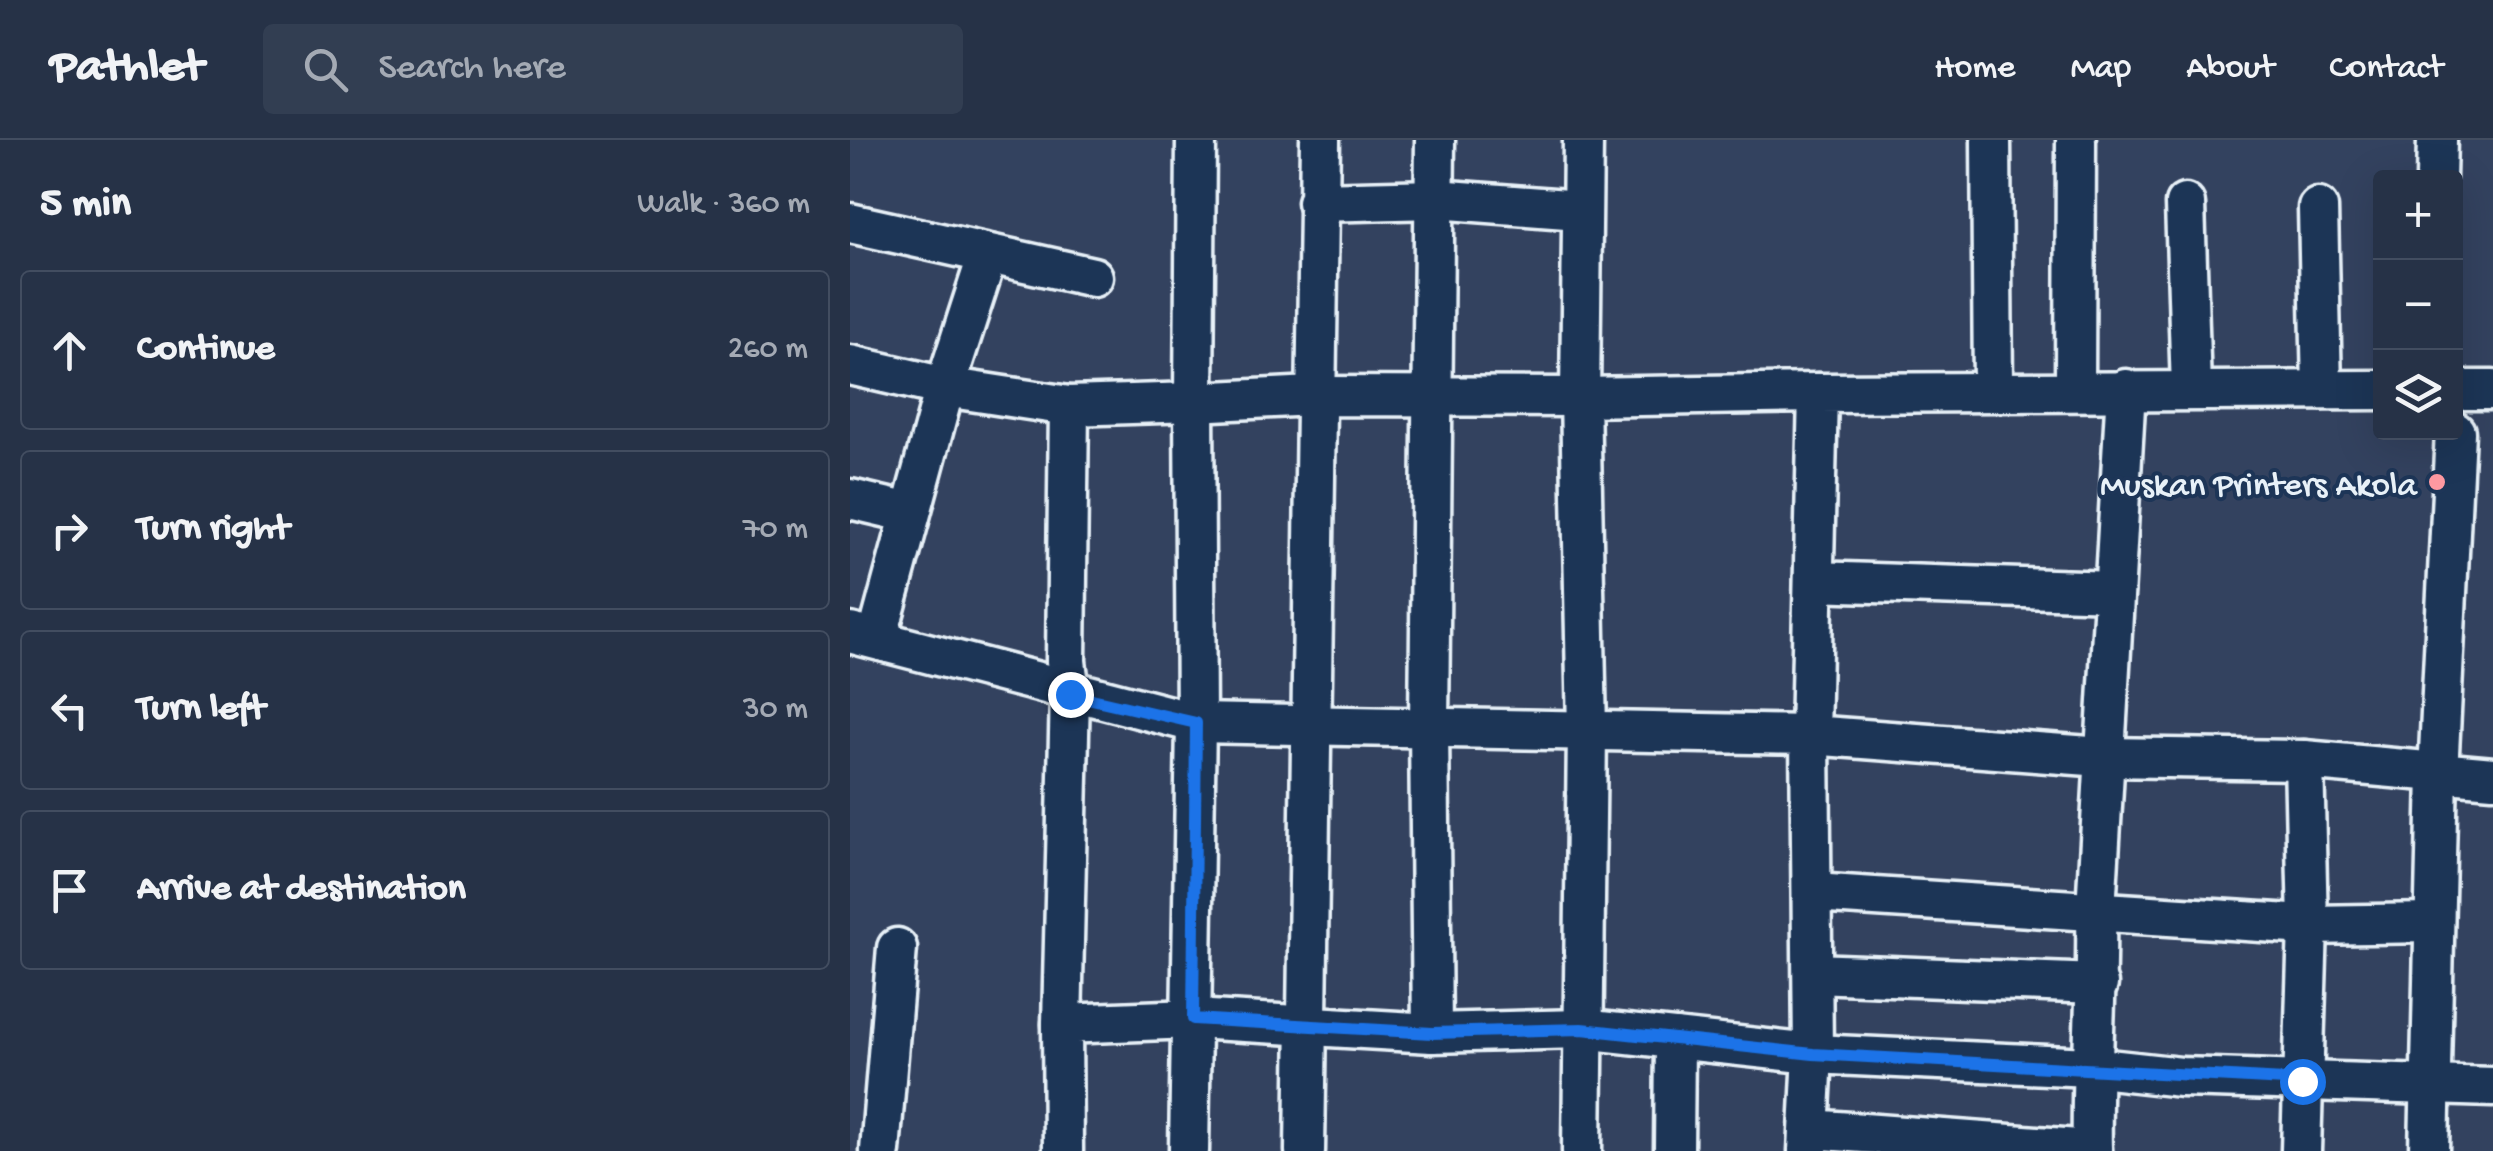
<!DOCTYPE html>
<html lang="en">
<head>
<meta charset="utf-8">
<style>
	:root { --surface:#263247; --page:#323e52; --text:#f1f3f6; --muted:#a4aab4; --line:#424d60 }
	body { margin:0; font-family:"Gochi Hand",sans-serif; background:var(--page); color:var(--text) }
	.controls { position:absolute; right:30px; top:30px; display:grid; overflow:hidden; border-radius:10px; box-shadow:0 10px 40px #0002 }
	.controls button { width:90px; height:90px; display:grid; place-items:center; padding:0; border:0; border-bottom:2px solid var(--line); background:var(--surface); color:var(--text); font:50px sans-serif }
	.stop { position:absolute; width:30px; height:30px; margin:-22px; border:8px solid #1a73e8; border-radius:50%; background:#fff }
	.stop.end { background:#1a73e8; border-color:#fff; box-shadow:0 2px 10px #0008 }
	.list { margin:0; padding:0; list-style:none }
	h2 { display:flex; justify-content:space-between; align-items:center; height:130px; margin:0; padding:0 40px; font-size:42px }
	h2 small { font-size:32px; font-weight:400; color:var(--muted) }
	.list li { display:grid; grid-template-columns:65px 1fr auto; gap:30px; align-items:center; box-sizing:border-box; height:160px; margin:0 20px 20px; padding:0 20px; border:2px solid var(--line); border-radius:10px }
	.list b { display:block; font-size:38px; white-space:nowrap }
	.list em { font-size:32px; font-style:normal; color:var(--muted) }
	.icon { flex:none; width:55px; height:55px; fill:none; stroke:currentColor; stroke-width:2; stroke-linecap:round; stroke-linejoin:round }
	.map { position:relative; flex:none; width:1643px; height:1011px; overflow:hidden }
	header { display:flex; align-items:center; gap:60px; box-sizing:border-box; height:140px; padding:0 50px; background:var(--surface); border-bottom:2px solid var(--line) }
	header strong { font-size:48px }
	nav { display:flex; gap:55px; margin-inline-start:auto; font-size:35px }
	.search { width:700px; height:90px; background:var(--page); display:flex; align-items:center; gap:25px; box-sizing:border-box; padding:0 35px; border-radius:10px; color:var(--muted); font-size:38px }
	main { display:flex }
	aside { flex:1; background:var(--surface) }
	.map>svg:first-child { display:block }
</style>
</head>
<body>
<header>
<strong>Pathlet</strong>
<div class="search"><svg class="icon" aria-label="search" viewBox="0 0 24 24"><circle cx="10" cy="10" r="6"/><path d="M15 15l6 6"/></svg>Search here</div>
<nav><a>Home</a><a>Map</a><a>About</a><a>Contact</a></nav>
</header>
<main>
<aside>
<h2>5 min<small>Walk · 360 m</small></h2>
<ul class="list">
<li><svg class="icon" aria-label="ahead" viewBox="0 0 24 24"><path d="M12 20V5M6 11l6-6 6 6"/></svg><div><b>Continue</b></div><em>260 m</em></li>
<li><svg class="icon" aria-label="right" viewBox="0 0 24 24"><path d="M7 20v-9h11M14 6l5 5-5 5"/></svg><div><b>Turn right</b></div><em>70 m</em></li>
<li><svg class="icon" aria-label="left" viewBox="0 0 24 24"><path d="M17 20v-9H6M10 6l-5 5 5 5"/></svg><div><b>Turn left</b></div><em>30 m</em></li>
<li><svg class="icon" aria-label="arrive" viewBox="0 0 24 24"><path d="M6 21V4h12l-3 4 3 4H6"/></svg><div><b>Arrive at destination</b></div></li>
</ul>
</aside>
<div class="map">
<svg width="1643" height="1011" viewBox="0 0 1643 1011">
	<rect width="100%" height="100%" fill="#33425f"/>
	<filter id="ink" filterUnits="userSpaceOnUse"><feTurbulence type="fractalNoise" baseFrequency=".01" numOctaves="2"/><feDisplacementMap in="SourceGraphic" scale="20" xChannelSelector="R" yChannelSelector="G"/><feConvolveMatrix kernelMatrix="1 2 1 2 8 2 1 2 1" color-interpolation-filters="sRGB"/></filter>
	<g filter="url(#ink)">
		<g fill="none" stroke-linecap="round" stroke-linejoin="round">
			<defs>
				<g id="minor">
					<path d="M346,0L344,262L463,256L730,257L733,0"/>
					<path d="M1141,0L1143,249"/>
					<path d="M1586,38L1587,0"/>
					<path d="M467,62L586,59L730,70"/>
					<path d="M1335,64L1341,249"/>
					<path d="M1468,68L1472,250"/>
					<path d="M0,83L243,137"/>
					<path d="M0,225L95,247L219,266L344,262L346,583L339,1011"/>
					<path d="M1225,249L1226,0"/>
					<path d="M1606,250H1643"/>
					<path d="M0,359L60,373"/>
					<path d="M964,441L1264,451"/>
					<path d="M0,493L346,583L960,595L1253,617L1454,620L1643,637"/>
					<path d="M27,499L95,247L138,114"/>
					<path d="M963,753L1458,785L1583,783"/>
					<path d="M963,833L1248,844"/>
					<path d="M212,884L220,553L216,521L219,266"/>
					<path d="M582,893L579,585L585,0"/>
					<path d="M960,989L1242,1010"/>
					<path d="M30,1011L47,808"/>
					<path d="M213,1011L212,884L343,879L582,893L732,889L963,914L1240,927L1331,937L1643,947"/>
					<path d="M455,1011L470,0"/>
					<path d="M732,1011L737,591L730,257L968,253"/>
					<path d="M824,1011L825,899"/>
					<path d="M958,1011L963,914L960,595L968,253L1530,250"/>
					<path d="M1242,1011C1240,930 1248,851 1246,770L1276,249"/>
					<path d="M1451,1011L1458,785L1454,620"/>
					<path d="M1579,1011L1588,633L1605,292"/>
				</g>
			</defs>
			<use href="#minor" stroke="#e8f1f8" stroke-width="45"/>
			<use href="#minor" stroke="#1d3557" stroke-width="38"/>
		</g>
	</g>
	<g fill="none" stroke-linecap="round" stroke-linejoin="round" filter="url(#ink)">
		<path stroke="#1a73e8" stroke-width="12" d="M220,554L346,583L343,879L582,893L732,889L963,914L1452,941"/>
	</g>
	<circle fill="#ff9aa2" stroke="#1d3557" stroke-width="4" cx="1587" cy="342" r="10"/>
	<g text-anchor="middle" stroke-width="8" stroke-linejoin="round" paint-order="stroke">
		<g font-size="35" fill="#e8f1f8" stroke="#1d3557" text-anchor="end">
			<text x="1567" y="354">Muskan Printers Akola</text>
		</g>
	</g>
</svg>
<div class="controls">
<button>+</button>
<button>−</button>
<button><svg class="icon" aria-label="layers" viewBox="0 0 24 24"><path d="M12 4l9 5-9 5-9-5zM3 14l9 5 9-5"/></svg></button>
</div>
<div class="stop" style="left:1452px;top:941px"></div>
<div class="stop end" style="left:220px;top:554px"></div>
</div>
</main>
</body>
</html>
